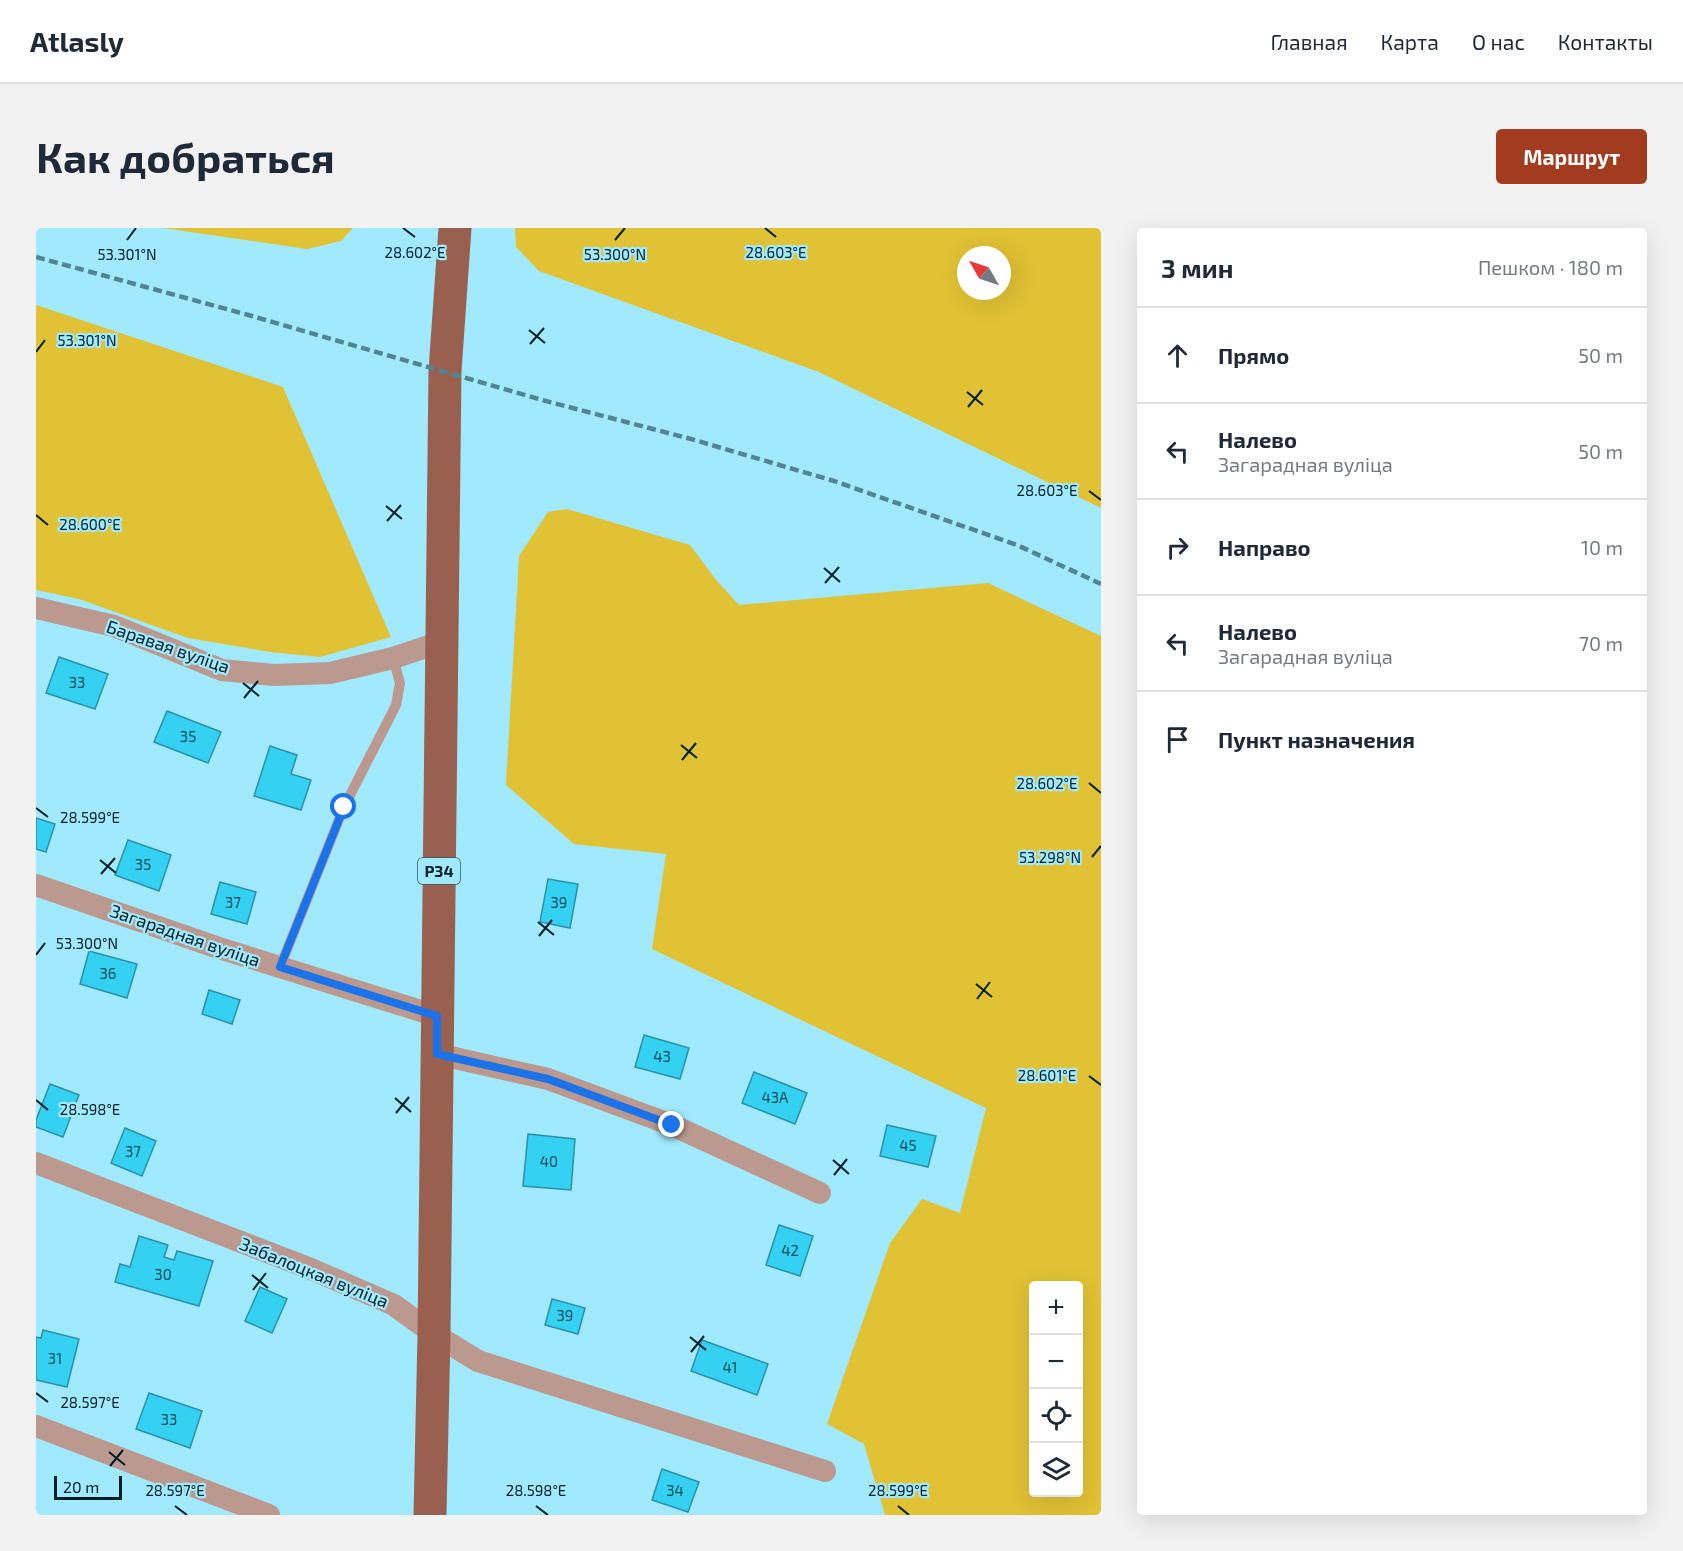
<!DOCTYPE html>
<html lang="ru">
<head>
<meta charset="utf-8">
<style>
	:root { --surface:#fff; --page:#f2f2f3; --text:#1f2937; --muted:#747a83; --line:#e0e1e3; --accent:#a33b1e }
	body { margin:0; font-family:"Exo 2",sans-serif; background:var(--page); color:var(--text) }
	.controls { position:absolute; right:18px; bottom:18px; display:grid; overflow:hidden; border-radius:6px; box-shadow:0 6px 24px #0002 }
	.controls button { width:54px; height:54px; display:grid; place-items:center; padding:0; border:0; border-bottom:2px solid var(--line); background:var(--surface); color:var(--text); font:30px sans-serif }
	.compass { position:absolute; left:921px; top:18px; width:54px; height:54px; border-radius:50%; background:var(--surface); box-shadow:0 6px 24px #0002; rotate:309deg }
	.scale { position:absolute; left:18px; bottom:15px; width:68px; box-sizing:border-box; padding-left:6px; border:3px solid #001e25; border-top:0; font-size:16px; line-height:21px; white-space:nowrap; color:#001e25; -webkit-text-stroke:4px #a1e9fd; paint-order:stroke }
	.stop { position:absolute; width:18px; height:18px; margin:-14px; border:4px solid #1a73e8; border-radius:50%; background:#fff }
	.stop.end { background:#1a73e8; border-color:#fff; box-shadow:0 2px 6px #0008 }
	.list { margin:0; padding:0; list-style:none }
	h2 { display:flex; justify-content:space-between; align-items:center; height:78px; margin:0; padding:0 24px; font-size:26px }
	h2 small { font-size:20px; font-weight:400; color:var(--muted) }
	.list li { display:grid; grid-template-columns:39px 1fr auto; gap:18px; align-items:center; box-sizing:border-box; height:96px; padding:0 24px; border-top:2px solid var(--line) }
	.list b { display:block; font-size:22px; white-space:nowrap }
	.list p { margin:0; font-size:20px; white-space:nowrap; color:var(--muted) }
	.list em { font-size:20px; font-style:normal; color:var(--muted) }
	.icon { flex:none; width:33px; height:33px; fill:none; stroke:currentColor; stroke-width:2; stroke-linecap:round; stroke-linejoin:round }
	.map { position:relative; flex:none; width:1065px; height:1287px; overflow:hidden; border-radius:6px }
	header { display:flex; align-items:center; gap:36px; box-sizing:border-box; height:84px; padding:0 30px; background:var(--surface); border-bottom:2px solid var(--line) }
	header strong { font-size:28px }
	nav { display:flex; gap:33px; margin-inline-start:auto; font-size:21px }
	.intro { display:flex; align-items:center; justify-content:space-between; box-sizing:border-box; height:144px; padding:0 36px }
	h1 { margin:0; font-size:42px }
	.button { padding:15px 27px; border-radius:6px; background:var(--accent); color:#fff; font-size:21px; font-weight:700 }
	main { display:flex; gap:36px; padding:0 36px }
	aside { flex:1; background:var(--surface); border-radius:6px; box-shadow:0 6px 24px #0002 }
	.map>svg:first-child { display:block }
</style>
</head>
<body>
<header>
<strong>Atlasly</strong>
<nav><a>Главная</a><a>Карта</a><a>О нас</a><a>Контакты</a></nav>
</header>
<div class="intro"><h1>Как добраться</h1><a class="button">Маршрут</a></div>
<main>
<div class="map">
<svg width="1065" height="1287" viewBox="0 0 1065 1287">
	<rect width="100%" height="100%" fill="#a1e9fd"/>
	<g fill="#e1c234" fill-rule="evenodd">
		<path d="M127,0H317L305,13L271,21Z"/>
		<path d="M479,0H1065V280L783,144L503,43L480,19ZM930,27H966V63H930Z"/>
		<path d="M0,77L247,159L355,409L284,429L234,424L152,410L43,371L0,362Z"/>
		<path d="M531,281L654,317L681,353L703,377L952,355L1065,408V1287H849L828,1216L791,1196L854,1015L886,971L924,985L950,880L616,721L630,626L538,616L470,557L483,328L512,284ZM998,1058H1042V1264H998Z"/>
	</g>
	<g fill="#34d1f2" stroke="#2c91a8" stroke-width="1.5">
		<path d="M23,429L72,446L59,481L10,465Z"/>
		<path d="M131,483L185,504L172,535L118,514Z"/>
		<path d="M234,518L261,527L255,546L275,552L265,582L218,568Z"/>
		<path d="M0,590L19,596L10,624L0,621Z"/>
		<path d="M92,612L135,627L123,663L79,647Z"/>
		<path d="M512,651L542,656L534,700L504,694Z"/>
		<path d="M184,654L220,664L211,696L175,686Z"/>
		<path d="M53,723L101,736L91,770L44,756Z"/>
		<path d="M173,762L204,772L196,796L166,786Z"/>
		<path d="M608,807L653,820L644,851L599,839Z"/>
		<path d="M718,844L771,865L759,896L706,875Z"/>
		<path d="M14,856L43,867L27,909L0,899V892Z"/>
		<path d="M851,897L900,908L892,939L844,928Z"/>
		<path d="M89,900L120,913L106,948L75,935Z"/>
		<path d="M492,906L539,911L535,962L487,958Z"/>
		<path d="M743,997L777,1008L764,1048L730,1037Z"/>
		<path d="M103,1008L132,1017L128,1029L138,1032L141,1023L177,1033L163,1078L79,1054L84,1036L94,1039Z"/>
		<path d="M224,1059L251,1071L236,1105L209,1093Z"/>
		<path d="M516,1071L549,1080L542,1106L509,1097Z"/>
		<path d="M7,1102L43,1111L31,1159L0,1152V1109L5,1110Z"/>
		<path d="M666,1112L732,1136L721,1167L655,1143Z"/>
		<path d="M113,1165L166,1183L154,1220L100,1201Z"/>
		<path d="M626,1241L663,1254L652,1284L616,1272Z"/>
	</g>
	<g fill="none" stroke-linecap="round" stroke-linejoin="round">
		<path stroke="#bb998f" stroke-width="10" d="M244,739L308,579L360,477L364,455L357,430"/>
		<g stroke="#bb998f" stroke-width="22">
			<path d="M0,380L78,398L186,442L238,447L294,445L357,430L405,414"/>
			<path d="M0,657L183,720L401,788"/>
			<path d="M401,826L512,851L636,897L784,965"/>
			<path d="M0,935L275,1041L358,1077L398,1106L442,1133L789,1243"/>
			<path d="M0,1198L233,1287"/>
		</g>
		<path stroke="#9a604f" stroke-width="33" d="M394,1287L398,1106L409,143L419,0"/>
		<path stroke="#518592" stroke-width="4.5" stroke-dasharray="9 4.5" stroke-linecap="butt" d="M0,29L216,88L506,172L655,211L798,253L981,317L1065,356"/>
	</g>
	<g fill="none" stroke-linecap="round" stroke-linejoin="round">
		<path stroke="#1a73e8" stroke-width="8" d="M308,579L244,739L401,788V826L512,851L636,897"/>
	</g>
	<path fill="none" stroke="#001e25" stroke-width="2" d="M367,0L379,9M729,0L740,9M91,12L100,0M579,12L589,0M493,102L509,115M494,116L508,100M0,124L9,112M931,164L947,177M932,179L946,162M1053,263L1065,272M350,278L366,291M0,287L12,297M351,293L365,277M788,340L804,354M789,355L803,339M207,455L223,468M208,470L222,453M645,517L661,530M646,532L660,515M1053,555L1065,565M0,580L12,589M1056,629L1065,618M64,632L80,645M65,646L79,630M502,694L518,707M503,708L516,692M0,727L9,715M940,756L956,769M941,771L954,754M1053,848L1065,857M359,870L375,884M0,872L12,882M360,885L373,869M797,932L813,946M798,947L811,931M216,1047L232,1060M217,1062L230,1045M654,1109L670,1122M655,1124L668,1108M0,1165L12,1174M73,1224L89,1237M74,1238L87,1222M139,1278L151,1287M500,1278L512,1287M862,1278L873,1287"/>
	<g text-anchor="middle" stroke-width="4.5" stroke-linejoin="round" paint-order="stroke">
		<g font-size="15" fill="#0d4b58">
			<text x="41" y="460">33</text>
			<text x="152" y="514">35</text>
			<text x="107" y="642">35</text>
			<text x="197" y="680">37</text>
			<text x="523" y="680">39</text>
			<text x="72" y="751">36</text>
			<text x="626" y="834">43</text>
			<text x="739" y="875">43А</text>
			<text x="872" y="923">45</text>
			<text x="97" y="929">37</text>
			<text x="513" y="939">40</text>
			<text x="754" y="1028">42</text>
			<text x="127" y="1052">30</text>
			<text x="529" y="1093">39</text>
			<text x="19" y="1136">31</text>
			<text x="694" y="1145">41</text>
			<text x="133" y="1197">33</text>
			<text x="639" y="1268">34</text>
		</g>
		<rect fill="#a1e9fd" stroke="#305b66" stroke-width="1.5" x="382" y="630" width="42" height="26" rx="4.5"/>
		<g font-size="16" font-weight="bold" fill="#001e25">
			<text x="403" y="649">Р34</text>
		</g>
		<g font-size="18" fill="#001e25" stroke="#a1e9fd">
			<text transform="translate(132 419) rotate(19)" y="6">Баравая вуліца</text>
			<text transform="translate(149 708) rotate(19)" y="6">Загарадная вуліца</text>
			<text transform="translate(278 1045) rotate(22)" y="6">Забалоцкая вуліца</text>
		</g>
	</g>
	<g font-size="15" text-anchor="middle" fill="#001e25" stroke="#a1e9fd" stroke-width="4.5" stroke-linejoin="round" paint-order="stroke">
		<text x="379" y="30">28.602°E</text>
		<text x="740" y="30">28.603°E</text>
		<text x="91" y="32">53.301°N</text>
		<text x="579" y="32">53.300°N</text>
		<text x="51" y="118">53.301°N</text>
		<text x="1011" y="268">28.603°E</text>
		<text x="54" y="302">28.600°E</text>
		<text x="1011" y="561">28.602°E</text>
		<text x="54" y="595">28.599°E</text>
		<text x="1014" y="635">53.298°N</text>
		<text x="51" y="721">53.300°N</text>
		<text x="1011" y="853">28.601°E</text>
		<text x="54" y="887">28.598°E</text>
		<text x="54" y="1180">28.597°E</text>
		<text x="139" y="1268">28.597°E</text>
		<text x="500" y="1268">28.598°E</text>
		<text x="862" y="1268">28.599°E</text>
	</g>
</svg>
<div class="controls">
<button>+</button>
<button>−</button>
<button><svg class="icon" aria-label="locate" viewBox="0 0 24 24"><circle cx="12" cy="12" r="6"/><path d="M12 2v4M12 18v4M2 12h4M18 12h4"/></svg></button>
<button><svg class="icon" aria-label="layers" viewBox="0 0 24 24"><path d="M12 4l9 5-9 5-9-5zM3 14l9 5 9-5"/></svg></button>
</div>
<svg class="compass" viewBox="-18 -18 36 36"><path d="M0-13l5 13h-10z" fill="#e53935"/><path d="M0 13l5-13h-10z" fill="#747a83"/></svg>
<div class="scale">20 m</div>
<div class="stop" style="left:308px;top:579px"></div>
<div class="stop end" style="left:636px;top:897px"></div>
</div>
<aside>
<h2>3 мин<small>Пешком · 180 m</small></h2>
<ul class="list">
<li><svg class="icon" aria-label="ahead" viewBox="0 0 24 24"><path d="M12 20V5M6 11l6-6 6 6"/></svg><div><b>Прямо</b></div><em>50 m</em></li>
<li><svg class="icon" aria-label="left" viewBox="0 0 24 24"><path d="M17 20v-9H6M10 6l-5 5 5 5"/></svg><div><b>Налево</b><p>Загарадная вуліца</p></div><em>50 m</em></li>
<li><svg class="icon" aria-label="right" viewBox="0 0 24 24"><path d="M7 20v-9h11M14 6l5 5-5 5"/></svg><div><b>Направо</b></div><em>10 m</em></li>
<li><svg class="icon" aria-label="left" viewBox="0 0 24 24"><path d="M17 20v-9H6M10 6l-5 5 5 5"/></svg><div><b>Налево</b><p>Загарадная вуліца</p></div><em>70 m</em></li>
<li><svg class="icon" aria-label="arrive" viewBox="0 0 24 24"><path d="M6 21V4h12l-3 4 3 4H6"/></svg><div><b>Пункт назначения</b></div></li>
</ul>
</aside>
</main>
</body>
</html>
